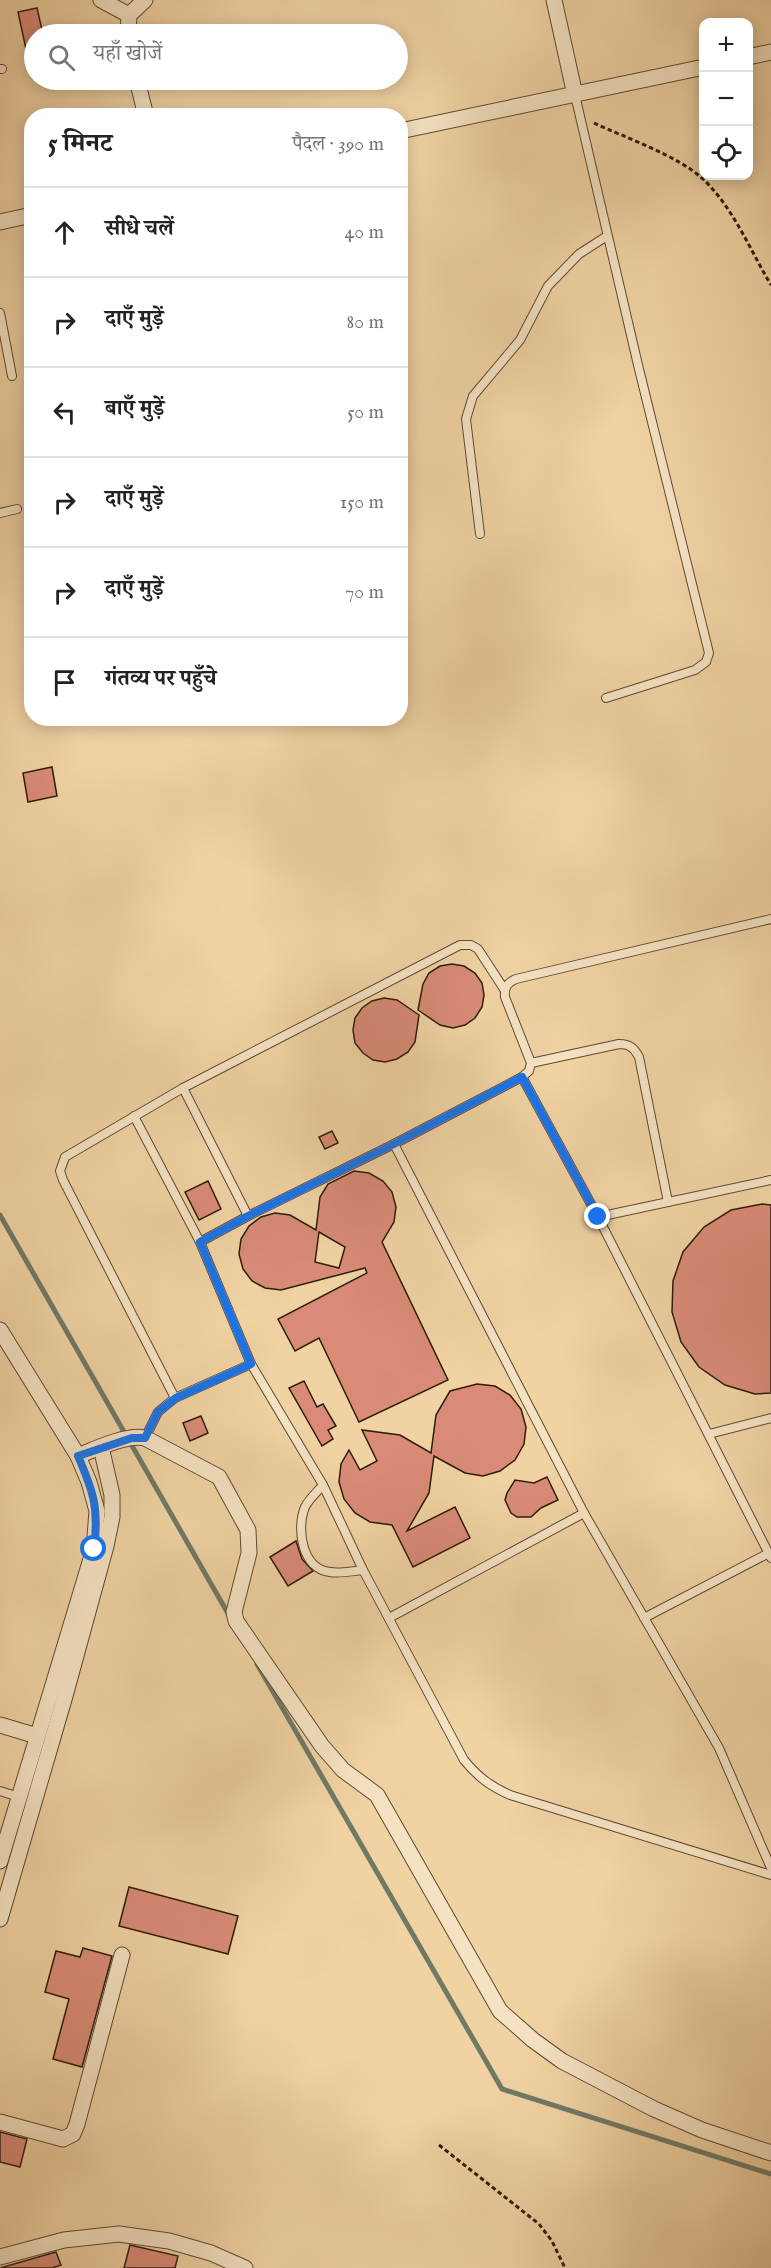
<!DOCTYPE html>
<html lang="hi">
<head>
<meta charset="utf-8">
<style>
	:root { --surface:#fff; --page:#f2f2f2; --text:#222; --muted:#767676; --line:#e0e0e0 }
	body { margin:0; font-family:"IM FELL English","Noto Serif Devanagari",serif; background:var(--page); color:var(--text) }
	.controls { position:absolute; right:18px; top:18px; display:grid; overflow:hidden; border-radius:12px; box-shadow:0 3px 15px #0003 }
	.controls button { width:54px; height:54px; display:grid; place-items:center; padding:0; border:0; border-bottom:2px solid var(--line); background:var(--surface); color:var(--text); font:30px sans-serif }
	.stop { position:absolute; width:18px; height:18px; margin:-14px; border:4px solid #1a73e8; border-radius:50%; background:#fff }
	.stop.end { background:#1a73e8; border-color:#fff; box-shadow:0 2px 6px #0008 }
	.list { margin:0; padding:0; list-style:none }
	h2 { display:flex; justify-content:space-between; align-items:center; height:78px; margin:0; padding:0 24px; font-size:26px }
	h2 small { font-size:20px; font-weight:400; color:var(--muted) }
	.list li { display:grid; grid-template-columns:39px 1fr auto; gap:18px; align-items:center; box-sizing:border-box; height:90px; padding:0 24px; border-top:2px solid var(--line) }
	.list b { display:block; font-size:22px; white-space:nowrap }
	.list em { font-size:20px; font-style:normal; color:var(--muted) }
	.icon { flex:none; width:33px; height:33px; fill:none; stroke:currentColor; stroke-width:2; stroke-linecap:round; stroke-linejoin:round }
	.map { position:relative; flex:none; width:771px; height:2268px; overflow:hidden }
	.search { position:absolute; background:var(--surface); box-shadow:0 3px 15px #0003; left:24px; top:24px; width:384px; height:66px; display:flex; align-items:center; gap:15px; box-sizing:border-box; padding:0 21px; border-radius:33px; color:var(--muted); font-size:22px }
	.panel { position:absolute; background:var(--surface); box-shadow:0 3px 15px #0003; left:24px; top:108px; width:384px; height:618px; border-radius:24px }
	.map>svg:first-child { display:block }
</style>
</head>
<body>
<div class="map">
<svg width="771" height="2268" viewBox="0 0 771 2268">
	<rect width="100%" height="100%" fill="#f0d2a3"/>
	<filter id="stains"><feTurbulence type="fractalNoise" baseFrequency=".00333" numOctaves="4"/><feColorMatrix values="0 0 0 0 .2 0 0 0 0 .09 0 0 0 0 .02 0 0 0 .5 -.17"/></filter>
	<radialGradient id="worn" r=".72"><stop offset=".6" stop-color="#630" stop-opacity="0"/><stop offset="1" stop-color="#630" stop-opacity=".3"/></radialGradient>
	<g fill="none" stroke-linecap="round" stroke-linejoin="round">
		<g stroke="#6f7a66" stroke-width="5">
			<path d="M0,1215L230,1617"/>
			<path d="M257,1664L502,2089L771,2174"/>
		</g>
	</g>
	<g fill="#d98b77" stroke="#2c1d0d" stroke-width="1.5" fill-rule="evenodd">
		<path d="M37,8L43,34H34V62L29,63L18,12Z"/>
		<path d="M52,767L57,796L28,802L23,773Z"/>
		<path d="M452,964L464,966L475,973L482,983L484,995L482,1007L475,1018L465,1025L453,1028L440,1025L418,1010L423,984L429,973L440,966Z"/>
		<path d="M384,998L397,1000L419,1015L415,1042L408,1052L397,1059L385,1062L373,1060L363,1053L355,1043L353,1030L355,1018L362,1008L372,1001Z"/>
		<path d="M332,1131L338,1143L325,1149L319,1137Z"/>
		<path d="M354,1171L369,1173L383,1181L392,1192L396,1207L394,1222L382,1242L448,1380L359,1422L319,1338L295,1351L278,1319L367,1273L365,1268L281,1290L265,1288L252,1281L243,1269L239,1254L241,1239L249,1226L261,1217L275,1213L290,1215L316,1230L320,1197L328,1184ZM319,1232L345,1247L339,1268L315,1262Z"/>
		<path d="M208,1181L221,1209L199,1220L185,1192Z"/>
		<path d="M762,1204L771,1205V1393L755,1394L725,1385L699,1367L681,1342L672,1312L673,1281L683,1252L704,1227L731,1210Z"/>
		<path d="M304,1381L317,1407L323,1404L336,1426L328,1430L333,1439L322,1446L289,1388Z"/>
		<path d="M477,1384L495,1386L510,1395L521,1409L526,1427L524,1444L515,1460L500,1471L483,1476L465,1473L434,1456L429,1493L407,1531L455,1507L470,1538L413,1567L392,1525L370,1522L355,1513L344,1499L339,1482L341,1464L349,1450L360,1470L377,1461L362,1430L400,1435L431,1453L436,1415L450,1391Z"/>
		<path d="M201,1416L208,1433L190,1441L183,1423Z"/>
		<path d="M547,1477L558,1500L541,1508L531,1517H517L511,1513L505,1500L507,1493L515,1480L534,1483Z"/>
		<path d="M296,1541L302,1559L313,1571L288,1586L270,1557Z"/>
		<path d="M129,1887L238,1916L228,1954L119,1926Z"/>
		<path d="M83,1948L112,1956L82,2067L53,2059L69,1999L45,1992L56,1951L80,1957Z"/>
		<path d="M0,2132L27,2139L20,2167L0,2162Z"/>
		<path d="M130,2245L178,2256L175,2268H124Z"/>
		<path d="M56,2252L61,2265L52,2268H0Z"/>
	</g>
	<g fill="none" stroke-linecap="round" stroke-linejoin="round">
		<defs>
			<g id="lane">
				<path d="M0,69H2"/>
				<path d="M575,95L638,365L709,653L706,662L695,670L606,698"/>
				<path d="M0,313L12,376"/>
				<path d="M0,513L17,509"/>
				<path d="M480,534L466,419L473,396L520,340L548,286L579,254L607,236"/>
				<path d="M531,1063L619,1044C630,1044 634,1048 639,1057L668,1202"/>
				<path d="M522,1077L598,1217L771,1558"/>
				<path d="M183,1088L248,1216"/>
				<path d="M134,1116L200,1242L251,1364L323,1485L363,1570L464,1760C478,1777 490,1786 510,1795L771,1875"/>
				<path d="M598,1217L771,1180"/>
				<path d="M200,1242L248,1216L394,1144L522,1077L529,1071L531,1063L505,997C504,987 507,983 516,979L771,919"/>
				<path d="M175,1398L63,1180L60,1171L65,1157L183,1088L460,945H471L478,949L504,989"/>
				<path d="M709,1434L771,1418"/>
				<path d="M145,1438L158,1412L175,1398L251,1364"/>
				<path d="M323,1485C317,1492 309,1499 305,1507C296,1529 302,1569 330,1572C340,1574 352,1571 363,1570"/>
				<path d="M584,1513L719,1748L771,1868"/>
				<path d="M389,1618L584,1513L394,1144"/>
				<path d="M644,1618L769,1553"/>
				<path d="M0,1791L19,1797"/>
			</g>
			<g id="street">
				<path d="M101,0L129,15"/>
				<path d="M554,0L575,95"/>
				<path d="M128,34L129,15L145,0"/>
				<path d="M748,57L771,52"/>
				<path d="M137,80L146,116"/>
				<path d="M400,131L704,67"/>
				<path d="M0,222L32,215"/>
				<path d="M0,1330L78,1456L89,1482L97,1511L94,1549L0,1861"/>
				<path d="M78,1456C95,1449 127,1434 145,1438L219,1477L248,1530L249,1553L234,1612L236,1621L322,1746L343,1770L377,1795L500,2011L533,2040L562,2061L654,2109L702,2130L771,2153"/>
				<path d="M0,1725L37,1736"/>
				<path d="M0,1919L65,1696L106,1546L112,1517V1495L101,1447"/>
				<path d="M0,2122L63,2139L73,2134L77,2124L122,1955"/>
				<path d="M0,2257L64,2240L119,2234L169,2241L211,2253L245,2268"/>
			</g>
		</defs>
		<use href="#lane" stroke="#5d4a32" stroke-width="10"/>
		<use href="#street" stroke="#5d4a32" stroke-width="17"/>
		<g stroke="#2c1d0d" stroke-width="3" stroke-dasharray="4.5 3" stroke-linecap="butt">
			<path d="M594,123C626,138 679,156 704,180C734,209 750,250 771,285"/>
			<path d="M439,2145L539,2224L552,2241L565,2268"/>
		</g>
		<use href="#lane" stroke="#f5e2c3" stroke-width="8"/>
		<use href="#street" stroke="#f5e2c3" stroke-width="15"/>
	</g>
	<g fill="none" stroke-linecap="round" stroke-linejoin="round">
		<path stroke="#1a73e8" stroke-width="8" d="M94,1549C99,1509 94,1493 78,1456L132,1438H145L158,1412L176,1398L251,1364L200,1242L248,1216L394,1144L522,1077L598,1217"/>
	</g>
	<rect width="100%" height="100%" filter="url(#stains)"/>
	<rect width="100%" height="100%" fill="url(#worn)"/>
</svg>
<div class="controls">
<button>+</button>
<button>−</button>
<button><svg class="icon" aria-label="locate" viewBox="0 0 24 24"><circle cx="12" cy="12" r="6"/><path d="M12 2v4M12 18v4M2 12h4M18 12h4"/></svg></button>
</div>
<div class="stop" style="left:94px;top:1549px"></div>
<div class="stop end" style="left:598px;top:1217px"></div>
<div class="search"><svg class="icon" aria-label="search" viewBox="0 0 24 24"><circle cx="10" cy="10" r="6"/><path d="M15 15l6 6"/></svg>यहाँ खोजें</div>
<section class="panel">
<h2>5 मिनट<small>पैदल · 390 m</small></h2>
<ul class="list">
<li><svg class="icon" aria-label="ahead" viewBox="0 0 24 24"><path d="M12 20V5M6 11l6-6 6 6"/></svg><div><b>सीधे चलें</b></div><em>40 m</em></li>
<li><svg class="icon" aria-label="right" viewBox="0 0 24 24"><path d="M7 20v-9h11M14 6l5 5-5 5"/></svg><div><b>दाएँ मुड़ें</b></div><em>80 m</em></li>
<li><svg class="icon" aria-label="left" viewBox="0 0 24 24"><path d="M17 20v-9H6M10 6l-5 5 5 5"/></svg><div><b>बाएँ मुड़ें</b></div><em>50 m</em></li>
<li><svg class="icon" aria-label="right" viewBox="0 0 24 24"><path d="M7 20v-9h11M14 6l5 5-5 5"/></svg><div><b>दाएँ मुड़ें</b></div><em>150 m</em></li>
<li><svg class="icon" aria-label="right" viewBox="0 0 24 24"><path d="M7 20v-9h11M14 6l5 5-5 5"/></svg><div><b>दाएँ मुड़ें</b></div><em>70 m</em></li>
<li><svg class="icon" aria-label="arrive" viewBox="0 0 24 24"><path d="M6 21V4h12l-3 4 3 4H6"/></svg><div><b>गंतव्य पर पहुँचे</b></div></li>
</ul>
</section>
</div>
</body>
</html>
